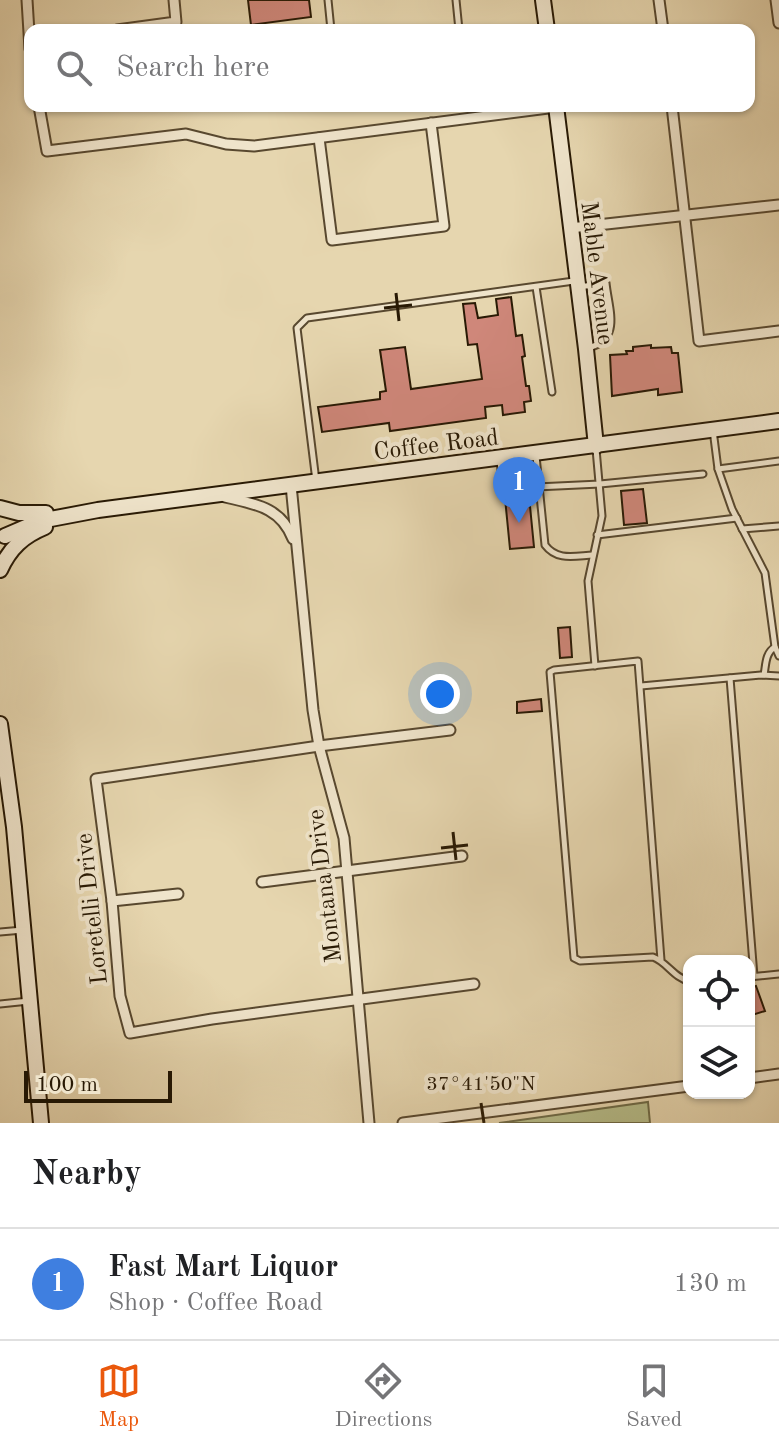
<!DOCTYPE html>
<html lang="en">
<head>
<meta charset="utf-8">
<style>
	:root { --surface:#fff; --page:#f2f2f2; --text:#202124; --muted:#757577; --line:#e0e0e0; --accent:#ea580c }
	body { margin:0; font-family:"Old Standard TT",serif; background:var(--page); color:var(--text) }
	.controls { position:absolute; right:24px; bottom:24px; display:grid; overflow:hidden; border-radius:16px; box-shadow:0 2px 6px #0004 }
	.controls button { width:72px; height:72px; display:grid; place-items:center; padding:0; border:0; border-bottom:2px solid var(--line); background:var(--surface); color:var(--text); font:40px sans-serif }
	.scale { position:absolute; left:24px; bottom:20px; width:148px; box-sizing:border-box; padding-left:8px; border:4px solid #281904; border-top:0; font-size:22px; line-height:28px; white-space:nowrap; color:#281904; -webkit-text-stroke:6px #efe4cb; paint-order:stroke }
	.you { position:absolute; left:440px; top:694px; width:28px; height:28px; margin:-20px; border:6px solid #fff; border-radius:50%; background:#1a73e8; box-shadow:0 0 0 12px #1a73e833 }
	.badge { display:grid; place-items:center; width:52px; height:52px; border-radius:50%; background:var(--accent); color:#fff; font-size:26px; font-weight:700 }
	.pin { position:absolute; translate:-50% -66px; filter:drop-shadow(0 2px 4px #0008) }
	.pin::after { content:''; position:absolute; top:42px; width:28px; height:24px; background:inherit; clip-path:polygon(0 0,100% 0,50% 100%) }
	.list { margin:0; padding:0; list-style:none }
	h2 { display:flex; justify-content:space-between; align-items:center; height:104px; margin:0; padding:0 32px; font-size:34px }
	h2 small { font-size:26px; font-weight:400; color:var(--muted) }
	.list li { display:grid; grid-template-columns:52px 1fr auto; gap:24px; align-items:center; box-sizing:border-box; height:112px; padding:0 32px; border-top:2px solid var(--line) }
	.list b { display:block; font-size:30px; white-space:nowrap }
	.list p { margin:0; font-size:26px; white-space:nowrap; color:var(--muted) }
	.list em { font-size:26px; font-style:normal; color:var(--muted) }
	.icon { flex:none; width:44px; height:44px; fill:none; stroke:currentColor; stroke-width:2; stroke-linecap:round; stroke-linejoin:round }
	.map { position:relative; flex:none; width:779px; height:1123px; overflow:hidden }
	.search { position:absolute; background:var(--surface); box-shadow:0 2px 6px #0004; left:24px; right:24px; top:24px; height:88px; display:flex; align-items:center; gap:20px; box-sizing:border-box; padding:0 28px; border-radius:16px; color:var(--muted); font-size:30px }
	.sheet { height:216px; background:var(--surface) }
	nav { display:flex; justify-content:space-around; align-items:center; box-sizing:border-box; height:112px; border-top:2px solid var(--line); background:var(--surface); font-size:22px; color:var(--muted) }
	nav a { display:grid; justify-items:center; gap:4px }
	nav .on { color:var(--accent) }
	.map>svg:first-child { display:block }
</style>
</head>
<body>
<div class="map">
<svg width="779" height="1123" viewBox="0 0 779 1123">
	<rect width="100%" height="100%" fill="#e6d6af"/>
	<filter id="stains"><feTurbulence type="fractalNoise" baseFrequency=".0025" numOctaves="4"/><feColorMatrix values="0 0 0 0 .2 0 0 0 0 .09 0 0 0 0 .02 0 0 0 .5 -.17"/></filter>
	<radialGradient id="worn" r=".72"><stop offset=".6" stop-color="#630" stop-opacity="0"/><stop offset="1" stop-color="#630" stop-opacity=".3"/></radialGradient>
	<path fill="#b6bd8a" stroke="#6f6b47" stroke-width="2" d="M648,1102L650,1123H499Z"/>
	<g fill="#cf877a" stroke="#281904" stroke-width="2">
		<path d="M248,0H309L311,17L251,25Z"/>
		<path d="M511,297L516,336L522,335L525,356L522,357L526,386H529L531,401L524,402L525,412L503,415L502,405L485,407L486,418L390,431L389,423L322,432L318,407L380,399V392L386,391L380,350L405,347L411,389L482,379L477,344L468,345L463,304L475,303L478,318L498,315L496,299Z"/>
		<path d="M651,345V348L671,347L672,353H678L682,392L658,395V389L612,396L610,355L627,354L626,351H633V347Z"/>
		<path d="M643,489L647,523L624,525L621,491Z"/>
		<path d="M529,496L534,547L510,549L505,498Z"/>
		<path d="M570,627L572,657L560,658L558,628Z"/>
		<path d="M541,699L542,711L517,713V702Z"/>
		<path d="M756,986L765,1011L749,1016V988Z"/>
	</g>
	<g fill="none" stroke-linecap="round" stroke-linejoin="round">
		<defs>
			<g id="lane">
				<path d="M328,0L331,30"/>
				<path d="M456,0L459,30"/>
				<path d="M536,287L552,392"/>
				<path d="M579,287L606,283C609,311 622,339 588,348"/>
				<path d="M713,430L718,469L732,509L765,573L775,647L779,656"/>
				<path d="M536,456L545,545C557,561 574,556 593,555"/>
				<path d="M500,461L502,479L515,488L600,484L703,474"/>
				<path d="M718,469L779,461"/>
				<path d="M316,481L297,328L307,318L574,281"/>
				<path d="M742,529L779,526"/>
				<path d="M597,535L737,518"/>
				<path d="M595,666L588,581L602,516L596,449"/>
				<path d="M764,675C766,665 765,653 775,647"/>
				<path d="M730,678L754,976"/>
				<path d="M641,686L761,675L779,676"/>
				<path d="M0,932L23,930"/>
				<path d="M661,960L638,661L554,670L550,672L574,958L580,961L653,957C667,962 674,978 689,981"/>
				<path d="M749,977L779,974"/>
				<path d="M0,1004L29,1001"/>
			</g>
			<g id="street">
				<path d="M27,0L30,49"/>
				<path d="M659,0L663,30"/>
				<path d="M776,0L779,23"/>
				<path d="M117,30L176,22L174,0"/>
				<path d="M39,106L47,151L186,134L226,144L254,146L556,107"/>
				<path d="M672,106L699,341L779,331"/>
				<path d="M319,138L332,240L444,226L431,123"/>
				<path d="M570,228L779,205"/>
				<path d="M291,485L313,710L319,746L344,838L369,1123"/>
				<path d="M225,497C255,504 281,507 293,539"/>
				<path d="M450,730L319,746L96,779L112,901L120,996L130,1033L212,1019L474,984"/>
				<path d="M262,882L462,856"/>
				<path d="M112,901L178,894"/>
				<path d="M749,1078L779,1074"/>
				<path d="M403,1123L689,1086"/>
			</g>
			<g id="secondary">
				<path d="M543,0L547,30"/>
				<path d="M556,106L586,349L596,446"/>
				<path d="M0,508L19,513H46"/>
				<path d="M5,536L40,521L98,510L779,421"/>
				<path d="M0,570C10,548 23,536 45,527"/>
				<path d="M0,724L14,827L41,1123"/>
			</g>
		</defs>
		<use href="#lane" stroke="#58482f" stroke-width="9"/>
		<use href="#street" stroke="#58482f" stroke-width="13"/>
		<use href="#secondary" stroke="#281904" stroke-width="18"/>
		<use href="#lane" stroke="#efe4cb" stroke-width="5"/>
		<use href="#street" stroke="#efe4cb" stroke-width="9"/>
		<use href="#secondary" stroke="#efe4cb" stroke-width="14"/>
	</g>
	<path fill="none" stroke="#281904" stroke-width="3" d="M396,293L399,321M384,308L412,305M453,832L456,860M441,848L468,845M481,1103L484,1123"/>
	<g text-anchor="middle" stroke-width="8" stroke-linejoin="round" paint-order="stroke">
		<g font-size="24" fill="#281904" stroke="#efe4cb">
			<text transform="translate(598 273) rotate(83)" y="8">Mable Avenue</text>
			<text transform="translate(436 444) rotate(-7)" y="8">Coffee Road</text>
			<text transform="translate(324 886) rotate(-97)" y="8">Montana Drive</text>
			<text transform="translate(91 909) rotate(-96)" y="8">Loretelli Drive</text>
		</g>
	</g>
	<g font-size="20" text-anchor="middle" fill="#281904" stroke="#efe4cb" stroke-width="8" stroke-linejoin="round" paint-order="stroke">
		<text x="481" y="1090">37°41'50"N</text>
	</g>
	<rect width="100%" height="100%" filter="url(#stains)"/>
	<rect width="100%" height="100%" fill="url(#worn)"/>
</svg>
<div class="controls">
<button><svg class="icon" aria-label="locate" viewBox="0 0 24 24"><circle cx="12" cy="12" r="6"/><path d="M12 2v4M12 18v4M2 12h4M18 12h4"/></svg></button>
<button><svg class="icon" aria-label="layers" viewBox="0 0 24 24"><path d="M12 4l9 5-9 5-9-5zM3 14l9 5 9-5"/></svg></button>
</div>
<div class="scale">100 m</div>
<div class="you"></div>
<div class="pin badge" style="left:519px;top:523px;background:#3f7fe0">1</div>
<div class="search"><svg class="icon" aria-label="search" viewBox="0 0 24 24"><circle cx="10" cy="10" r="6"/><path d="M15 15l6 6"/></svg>Search here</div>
</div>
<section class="sheet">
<h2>Nearby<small></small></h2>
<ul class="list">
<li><span class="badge" style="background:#3f7fe0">1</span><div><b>Fast Mart Liquor</b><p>Shop · Coffee Road</p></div><em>130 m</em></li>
</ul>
</section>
<nav>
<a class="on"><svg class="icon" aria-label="map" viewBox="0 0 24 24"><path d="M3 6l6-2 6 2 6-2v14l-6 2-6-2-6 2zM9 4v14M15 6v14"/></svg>Map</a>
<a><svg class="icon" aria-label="directions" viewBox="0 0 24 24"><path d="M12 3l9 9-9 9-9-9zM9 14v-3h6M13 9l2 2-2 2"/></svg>Directions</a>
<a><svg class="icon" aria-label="saved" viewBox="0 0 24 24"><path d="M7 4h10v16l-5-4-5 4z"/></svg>Saved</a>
</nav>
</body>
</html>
